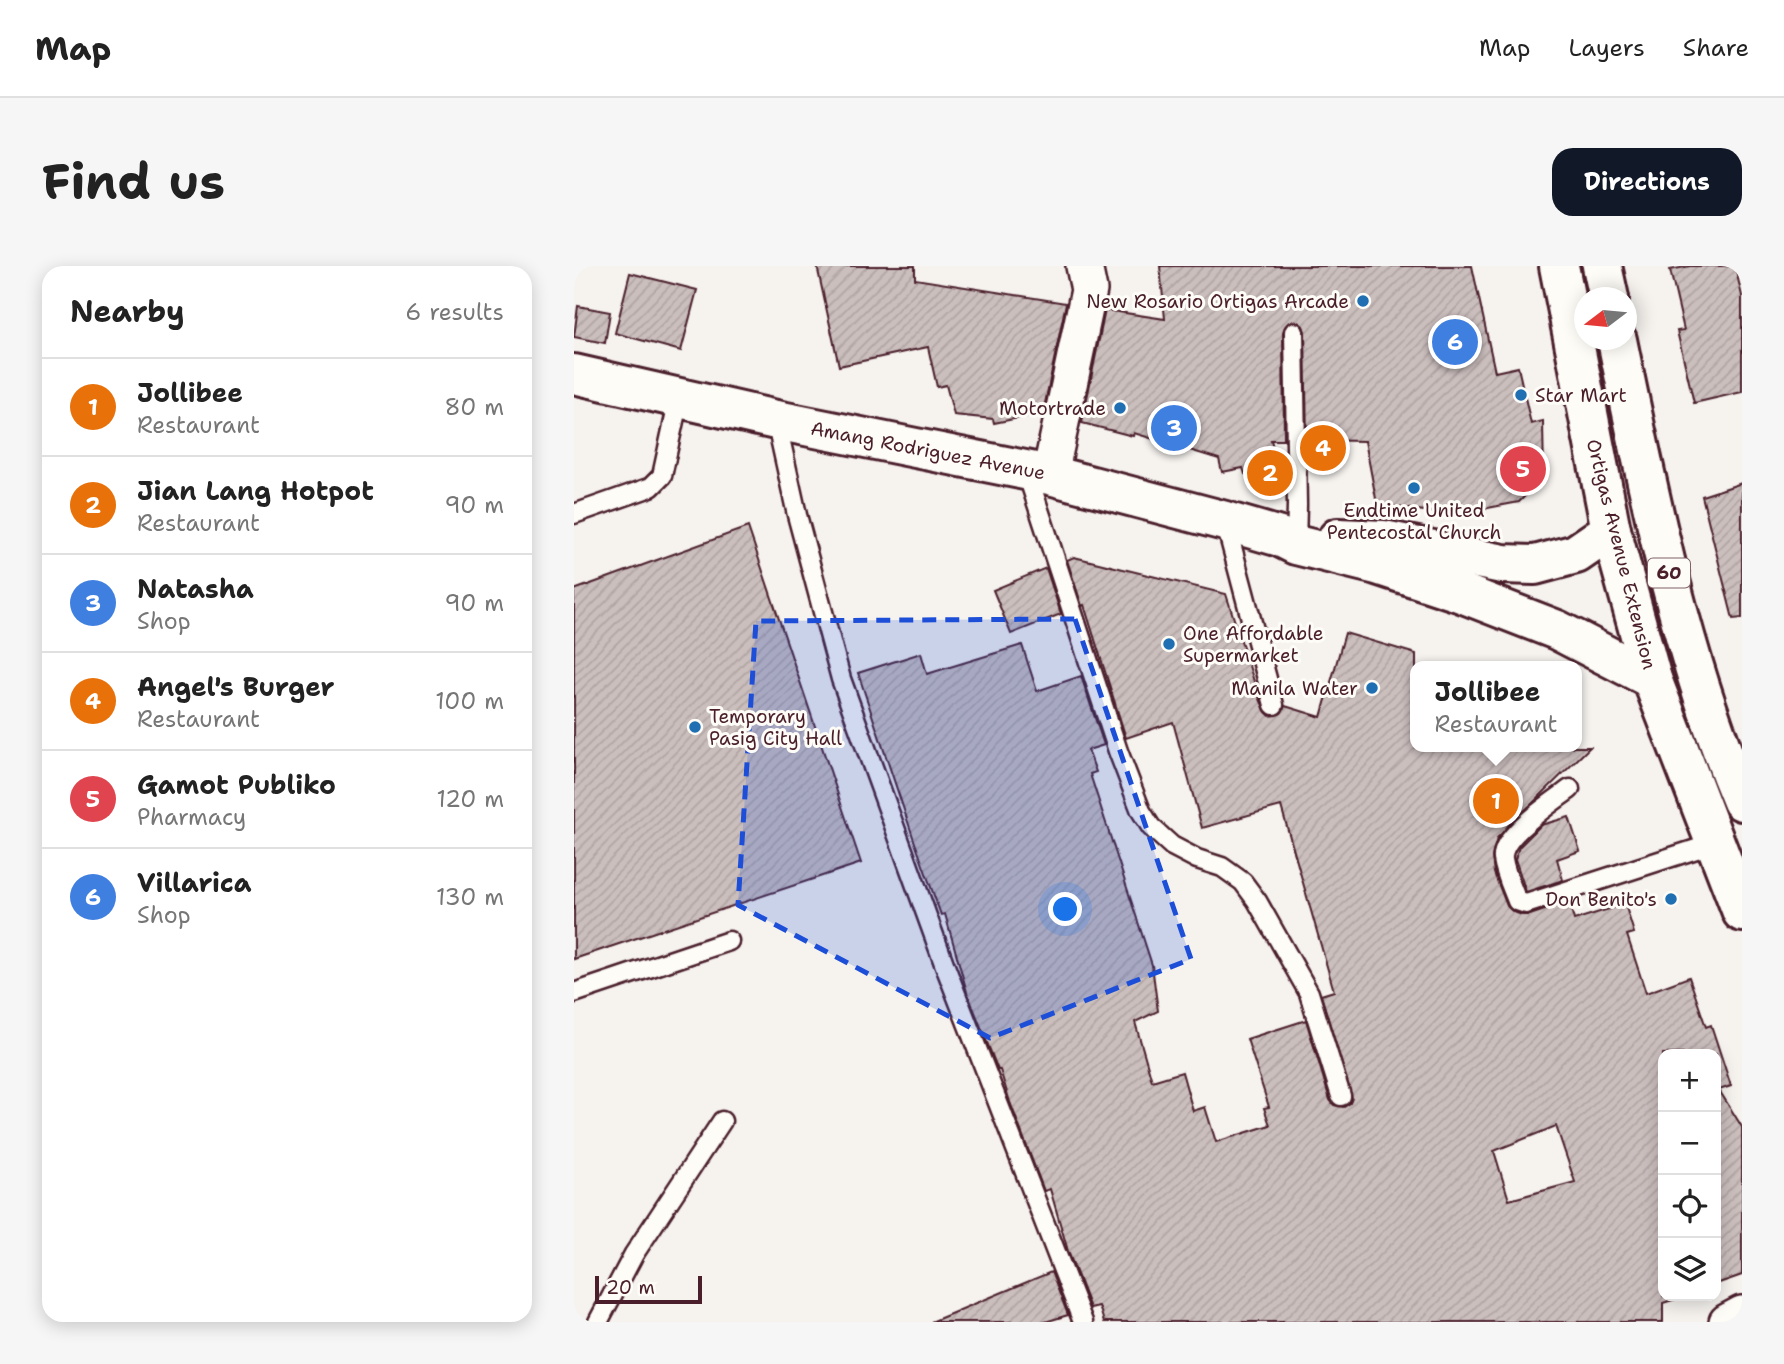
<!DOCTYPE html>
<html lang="en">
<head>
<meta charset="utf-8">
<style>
	:root { --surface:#fff; --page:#f6f6f6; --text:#222; --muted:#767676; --line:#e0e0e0; --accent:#111827 }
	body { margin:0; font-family:"Shantell Sans",sans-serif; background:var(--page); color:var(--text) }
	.controls { position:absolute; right:21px; bottom:21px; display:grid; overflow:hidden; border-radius:14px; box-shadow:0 4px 18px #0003 }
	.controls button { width:63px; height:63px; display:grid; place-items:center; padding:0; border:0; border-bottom:2px solid var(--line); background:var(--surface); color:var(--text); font:35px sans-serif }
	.compass { position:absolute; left:1000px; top:21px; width:63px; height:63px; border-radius:50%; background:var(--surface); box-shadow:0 4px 18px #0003; rotate:254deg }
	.scale { position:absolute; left:21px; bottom:18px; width:107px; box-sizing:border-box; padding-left:7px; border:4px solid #4a1f2b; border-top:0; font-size:19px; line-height:24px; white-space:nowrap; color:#4a1f2b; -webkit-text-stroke:5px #fdfcf7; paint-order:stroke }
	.you { position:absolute; left:492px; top:644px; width:24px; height:24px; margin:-18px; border:5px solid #fff; border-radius:50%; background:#1a73e8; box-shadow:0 0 0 10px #1a73e833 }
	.badge { display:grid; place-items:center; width:46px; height:46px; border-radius:50%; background:var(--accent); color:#fff; font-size:23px; font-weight:700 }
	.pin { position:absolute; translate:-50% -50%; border:4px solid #fff; box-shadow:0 2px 7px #0006 }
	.popup { position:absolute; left:836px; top:395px; width:172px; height:91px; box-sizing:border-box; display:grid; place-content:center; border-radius:14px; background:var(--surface); filter:drop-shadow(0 2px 5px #0005); font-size:23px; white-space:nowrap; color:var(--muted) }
	.popup b { font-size:26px; color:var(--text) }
	.popup::after { content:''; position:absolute; left:50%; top:100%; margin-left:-14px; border:14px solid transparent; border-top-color:var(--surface) }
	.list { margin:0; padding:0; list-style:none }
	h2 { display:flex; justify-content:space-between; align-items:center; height:91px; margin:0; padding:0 28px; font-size:30px }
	h2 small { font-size:23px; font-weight:400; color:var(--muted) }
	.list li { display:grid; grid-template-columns:46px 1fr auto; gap:21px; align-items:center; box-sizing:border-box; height:98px; padding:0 28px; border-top:2px solid var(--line) }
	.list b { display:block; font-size:26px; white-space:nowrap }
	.list p { margin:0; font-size:23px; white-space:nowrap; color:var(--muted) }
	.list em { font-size:23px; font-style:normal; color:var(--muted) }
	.icon { flex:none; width:38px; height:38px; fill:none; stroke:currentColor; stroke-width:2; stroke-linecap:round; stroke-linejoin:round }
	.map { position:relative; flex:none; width:1168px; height:1056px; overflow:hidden; border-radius:21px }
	header { display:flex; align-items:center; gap:42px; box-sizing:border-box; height:98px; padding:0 35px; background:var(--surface); border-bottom:2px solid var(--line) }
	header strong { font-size:33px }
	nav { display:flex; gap:38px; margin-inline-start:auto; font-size:24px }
	.intro { display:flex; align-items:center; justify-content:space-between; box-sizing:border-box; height:168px; padding:0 42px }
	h1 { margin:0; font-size:49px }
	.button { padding:18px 32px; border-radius:21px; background:var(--accent); color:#fff; font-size:24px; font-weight:700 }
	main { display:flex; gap:42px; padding:0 42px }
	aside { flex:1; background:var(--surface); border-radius:21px; box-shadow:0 4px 18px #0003 }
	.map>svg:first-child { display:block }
</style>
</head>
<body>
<header>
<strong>Map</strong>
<nav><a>Map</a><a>Layers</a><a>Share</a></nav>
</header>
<div class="intro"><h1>Find us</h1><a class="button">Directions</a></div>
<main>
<aside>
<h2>Nearby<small>6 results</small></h2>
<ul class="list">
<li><span class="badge" style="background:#e8710a">1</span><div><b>Jollibee</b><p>Restaurant</p></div><em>80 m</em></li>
<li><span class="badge" style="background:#e8710a">2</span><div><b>Jian Lang Hotpot</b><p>Restaurant</p></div><em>90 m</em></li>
<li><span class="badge" style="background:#3f7fe0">3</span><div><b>Natasha</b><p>Shop</p></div><em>90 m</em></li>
<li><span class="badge" style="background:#e8710a">4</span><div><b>Angel's Burger</b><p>Restaurant</p></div><em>100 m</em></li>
<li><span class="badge" style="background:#e0444e">5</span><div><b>Gamot Publiko</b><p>Pharmacy</p></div><em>120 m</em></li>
<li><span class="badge" style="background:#3f7fe0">6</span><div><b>Villarica</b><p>Shop</p></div><em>130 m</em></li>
</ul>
</aside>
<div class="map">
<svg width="1168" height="1056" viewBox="0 0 1168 1056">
	<defs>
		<pattern id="building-hatch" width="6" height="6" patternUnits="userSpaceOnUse" patternTransform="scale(1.75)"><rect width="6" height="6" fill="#cbbfbe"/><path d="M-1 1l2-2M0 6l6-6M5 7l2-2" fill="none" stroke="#b0a4a3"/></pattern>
	</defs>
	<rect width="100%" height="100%" fill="#f6f3ef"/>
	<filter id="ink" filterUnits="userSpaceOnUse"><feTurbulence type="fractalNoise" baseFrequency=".0143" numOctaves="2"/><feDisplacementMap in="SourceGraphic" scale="14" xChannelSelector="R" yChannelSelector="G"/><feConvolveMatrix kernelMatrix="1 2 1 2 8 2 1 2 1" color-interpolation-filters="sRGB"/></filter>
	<g filter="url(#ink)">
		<g fill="url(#building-hatch)" stroke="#4a1f2b" stroke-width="2" fill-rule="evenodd">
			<path d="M243,0H341V13L492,37L469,147L420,157L419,153L380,149L372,119L363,121L354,81L265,100Z"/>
			<path d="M586,0H898L921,106L944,101L957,158L969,155L970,211L945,236L877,249L803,238L791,175L733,174L731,66L729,60L720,55L714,57L709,66L710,174H697L704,200L671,208L669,202L648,206L645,193L560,167L559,170L508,157L531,44L591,53Z"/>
			<path d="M1116,0H1161L1168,30V126L1120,137L1103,65L1110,64L1096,4Z"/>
			<path d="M56,7L123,24L107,85L41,67Z"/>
			<path d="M4,40L36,46L31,77L0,71Z"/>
			<path d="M1168,217V352L1159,353L1128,230Z"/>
			<path d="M174,261L287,597L0,693V324Z"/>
			<path d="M500,291L652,328L685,431L692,446L696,450L707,447L711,440L747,451L771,367L842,388V481H1016L923,572L918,591L920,607L933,640L939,646L948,649H956L995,636L1000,654L1051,638L1060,667L1053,669L1072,727L1115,711L1132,761L1137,759L1157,820L1145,824L1168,861V1009L1142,1018V788H1089V1030H1111L1089,1037V1056H530L525,1040L516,1042L494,985L476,923L470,925L436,836L426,804H424L393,726L371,648L367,649L340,574L284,407L347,387L353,408L448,379L463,425L507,410L530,479L514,484L522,506L516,508L578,699L584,745L561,756L578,815L608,806L619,845L631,841L642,876L696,859L690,842L695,841L673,773L732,754L756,834L760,839L770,841L776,837L778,832L747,729L760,725L707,540L628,562L599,456L552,472L510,339L508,340L493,294ZM982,860L1001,916L935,934L920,885Z"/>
			<path d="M472,302L487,348L437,368L419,324Z"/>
			<path d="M995,551L1006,585L983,593L989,614L952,626L941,593L945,581L967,559Z"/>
			<path d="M477,1006L494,1049L471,1056H357Z"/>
		</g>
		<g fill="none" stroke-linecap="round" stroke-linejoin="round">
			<defs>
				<g id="service">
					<path d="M720,66L723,239L722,279"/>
					<path d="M202,154L223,249L267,413L371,700L509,1056"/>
					<path d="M452,204L544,485L567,545L577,561L598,580L623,593L648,601L669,616L683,635L735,727L767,830"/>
					<path d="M0,248L77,221L88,210L105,132"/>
					<path d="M651,255L700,439"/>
					<path d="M996,523C979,536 926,570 929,593C931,607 938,622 943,635L952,638L1141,577"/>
					<path d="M0,727L155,675"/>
					<path d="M24,1056L60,988L148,855"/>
				</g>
				<g id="minor">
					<path d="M476,209L515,24L510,0"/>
					<path d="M1153,1056L1168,1048"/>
				</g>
				<g id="secondary">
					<path d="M0,108L202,154L476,209L651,255L706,271L722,279L803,299L885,326L983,364L1078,413"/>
					<path d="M764,272L809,274L929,298L961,299L1002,288L1037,264"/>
				</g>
				<g id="primary">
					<path d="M985,0L1037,264L1078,413L1168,646"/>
					<path d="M1028,0L1035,32"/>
					<path d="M1043,74C1075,229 1106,388 1168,535"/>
				</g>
			</defs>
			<use href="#service" stroke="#4a1f2b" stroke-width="23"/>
			<use href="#minor" stroke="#4a1f2b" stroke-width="40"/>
			<use href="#secondary" stroke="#4a1f2b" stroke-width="44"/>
			<use href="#primary" stroke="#4a1f2b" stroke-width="44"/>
			<use href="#service" stroke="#fdfcf7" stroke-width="18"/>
			<use href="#minor" stroke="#fdfcf7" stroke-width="35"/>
			<use href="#secondary" stroke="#fdfcf7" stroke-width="38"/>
			<use href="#primary" stroke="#fdfcf7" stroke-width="38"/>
		</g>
	</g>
	<path fill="#1d4ed8" fill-opacity="0.2" stroke="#1d4ed8" stroke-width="5" stroke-dasharray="14 9" stroke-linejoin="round" d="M501,353L617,693L416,772L164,639L182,355Z"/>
	<g fill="#1f6fb2" stroke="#fdfcf7" stroke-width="2.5">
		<circle cx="789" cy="35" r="7"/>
		<circle cx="947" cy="129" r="7"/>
		<circle cx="546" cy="142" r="7"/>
		<circle cx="840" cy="222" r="7"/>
		<circle cx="595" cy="378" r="7"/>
		<circle cx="798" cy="422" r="7"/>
		<circle cx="121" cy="461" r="7"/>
		<circle cx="1097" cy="633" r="7"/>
	</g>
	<g text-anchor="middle" stroke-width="6" stroke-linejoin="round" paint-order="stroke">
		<rect fill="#fdfcf7" stroke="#806168" stroke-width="2" x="1074" y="292.5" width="42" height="29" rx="5"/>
		<g font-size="18" font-weight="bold" fill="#4a1f2b">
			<text x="1095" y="313">60</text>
		</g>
		<g font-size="19" fill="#4a1f2b" stroke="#fdfcf7" text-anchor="end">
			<text x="775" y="42">New Rosario Ortigas Arcade</text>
			<text x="961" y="136" text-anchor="start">Star Mart</text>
			<text x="532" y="149">Motortrade</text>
			<text x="840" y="251" text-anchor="middle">Endtime United<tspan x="840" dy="22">Pentecostal Church</tspan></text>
			<text x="609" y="374" text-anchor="start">One Affordable<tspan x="609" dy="22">Supermarket</tspan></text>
			<text x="784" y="429">Manila Water</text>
			<text x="135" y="457" text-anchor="start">Temporary<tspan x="135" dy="22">Pasig City Hall</tspan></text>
			<text x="1083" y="640">Don Benito's</text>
		</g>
		<g font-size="19" fill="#4a1f2b" stroke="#fdfcf7">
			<text transform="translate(354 184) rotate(11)" y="7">Amang Rodriguez Avenue</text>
			<text transform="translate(1048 288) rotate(76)" y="7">Ortigas Avenue Extension</text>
		</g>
	</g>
</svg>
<div class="controls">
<button>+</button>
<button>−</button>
<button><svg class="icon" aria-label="locate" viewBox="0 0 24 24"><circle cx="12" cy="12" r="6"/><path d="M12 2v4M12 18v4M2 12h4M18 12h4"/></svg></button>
<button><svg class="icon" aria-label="layers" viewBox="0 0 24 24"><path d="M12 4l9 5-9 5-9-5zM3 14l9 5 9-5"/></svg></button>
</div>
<svg class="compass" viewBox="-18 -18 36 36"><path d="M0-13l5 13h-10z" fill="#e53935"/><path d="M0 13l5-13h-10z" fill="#767676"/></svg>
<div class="scale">20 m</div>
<div class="you"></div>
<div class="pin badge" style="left:922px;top:535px;background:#e8710a">1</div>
<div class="popup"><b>Jollibee</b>Restaurant</div>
<div class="pin badge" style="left:696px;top:207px;background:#e8710a">2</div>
<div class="pin badge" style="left:600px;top:162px;background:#3f7fe0">3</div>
<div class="pin badge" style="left:749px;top:182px;background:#e8710a">4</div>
<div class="pin badge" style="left:949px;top:203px;background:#e0444e">5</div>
<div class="pin badge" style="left:881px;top:76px;background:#3f7fe0">6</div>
</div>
</main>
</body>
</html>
